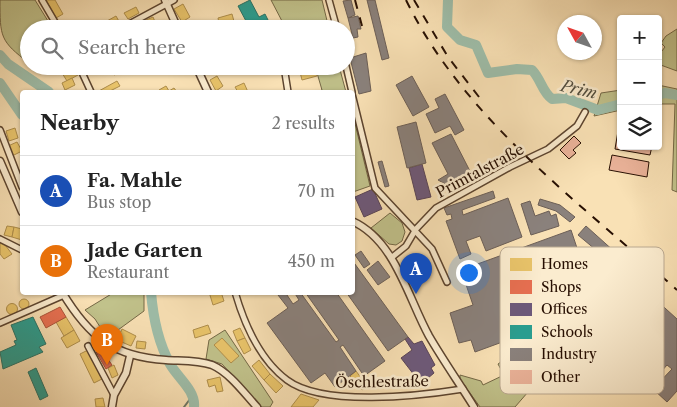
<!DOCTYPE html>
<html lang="en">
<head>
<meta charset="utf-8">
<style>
	:root { --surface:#fff; --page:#f2f2f2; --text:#222; --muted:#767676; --line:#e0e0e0; --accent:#7c3aed }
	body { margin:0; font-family:"Libre Caslon Text",serif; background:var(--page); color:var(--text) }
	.controls { position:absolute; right:15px; top:15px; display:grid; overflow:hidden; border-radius:5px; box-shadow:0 1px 4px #0004 }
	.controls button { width:45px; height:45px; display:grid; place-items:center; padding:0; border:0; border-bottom:1px solid var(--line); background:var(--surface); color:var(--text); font:25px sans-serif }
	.compass { position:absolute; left:557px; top:15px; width:45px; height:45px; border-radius:50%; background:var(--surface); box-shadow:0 1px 4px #0004; rotate:310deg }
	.you { position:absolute; left:468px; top:272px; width:18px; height:18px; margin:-12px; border:4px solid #fff; border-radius:50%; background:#1a73e8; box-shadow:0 0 0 8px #1a73e833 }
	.badge { display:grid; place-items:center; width:32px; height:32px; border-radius:50%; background:var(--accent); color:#fff; font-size:16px; font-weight:700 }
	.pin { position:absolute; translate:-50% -41px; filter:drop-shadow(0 1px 2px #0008) }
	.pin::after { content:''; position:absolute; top:26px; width:18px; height:15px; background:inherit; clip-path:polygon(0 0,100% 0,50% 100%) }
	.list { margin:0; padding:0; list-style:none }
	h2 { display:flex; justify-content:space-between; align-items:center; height:65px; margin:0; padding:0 20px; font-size:21px }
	h2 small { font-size:16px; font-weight:400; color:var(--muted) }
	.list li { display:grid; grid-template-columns:32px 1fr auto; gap:15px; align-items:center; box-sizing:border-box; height:70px; padding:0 20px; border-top:1px solid var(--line) }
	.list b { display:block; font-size:19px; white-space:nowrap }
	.list p { margin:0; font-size:16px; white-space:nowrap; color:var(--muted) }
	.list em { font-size:16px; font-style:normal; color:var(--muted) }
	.icon { flex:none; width:28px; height:28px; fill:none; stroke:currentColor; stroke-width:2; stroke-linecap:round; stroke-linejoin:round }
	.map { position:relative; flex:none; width:677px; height:407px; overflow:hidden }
	.search { position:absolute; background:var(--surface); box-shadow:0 1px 4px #0004; left:20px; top:20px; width:335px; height:55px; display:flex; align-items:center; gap:12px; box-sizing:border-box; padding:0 18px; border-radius:28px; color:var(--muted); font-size:19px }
	.panel { position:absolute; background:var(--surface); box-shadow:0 1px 4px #0004; left:20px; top:90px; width:335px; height:205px; border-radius:5px }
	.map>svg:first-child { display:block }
</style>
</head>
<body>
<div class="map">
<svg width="677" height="407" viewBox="0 0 677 407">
	<rect width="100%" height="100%" fill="#f9e1b5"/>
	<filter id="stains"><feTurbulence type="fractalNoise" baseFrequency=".004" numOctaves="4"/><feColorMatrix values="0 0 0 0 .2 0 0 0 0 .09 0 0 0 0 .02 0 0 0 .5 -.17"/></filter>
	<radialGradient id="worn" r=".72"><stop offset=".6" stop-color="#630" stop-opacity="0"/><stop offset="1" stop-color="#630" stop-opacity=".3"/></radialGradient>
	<g fill="#c1c28b" stroke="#746846">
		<path d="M0,0H35L53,29H29V63C0,41 0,37 0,0Z"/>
		<path d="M271,0H322L329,29H278L283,23Z"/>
		<path d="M677,29V71L658,64V56L665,47L661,43L666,36Z"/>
		<path d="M315,66H339L346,92H316L322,90Z"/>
		<path d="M658,85L677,89V192L672,190L675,104H658Z"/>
		<path d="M621,90V110L594,116L601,93Z"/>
		<path d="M353,115L370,186L353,192H352Z"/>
		<path d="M390,213L402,223L405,232L402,241L396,245L389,244L371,228Z"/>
		<path d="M113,293H144V311L107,338L95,319L85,310Z"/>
		<path d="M605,312L643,346L635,355L625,348L615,359L614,373L609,377L599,368L528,392L515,407H480L460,379V375L481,381L483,385L504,375L498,364L523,346L570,330L577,340L589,348L599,337L590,328Z"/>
		<path d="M225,330L273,402L270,407H262L222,364L206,359L209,340Z"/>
	</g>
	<g fill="#e9c46a" stroke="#af8e4b">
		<path d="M46,0H55L63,14L56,18Z"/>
		<path d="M183,4L190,17L182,22L174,9Z"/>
		<path d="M136,7L139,13L128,19L124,13Z"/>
		<path d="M232,14L235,25L220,28L218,18Z"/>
		<path d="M116,16L121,25L112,29L107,21Z"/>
		<path d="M153,17L156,24L142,29L139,23Z"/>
		<path d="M74,66L78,75L67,81L62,73Z"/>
		<path d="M115,66H121L123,71L114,75L111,68Z"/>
		<path d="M315,68L317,76L302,80L300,72Z"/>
		<path d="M217,76L223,86L216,91L210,80Z"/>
		<path d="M72,78L75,85L65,90L62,83Z"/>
		<path d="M117,81L120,86L108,92H97Z"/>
		<path d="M244,83L248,92H238L235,87Z"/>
		<path d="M166,86L169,91L174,88L177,92H161L159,90Z"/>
		<path d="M15,128L18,138L9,141L6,131Z"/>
		<path d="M17,142L22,151L12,156L8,146Z"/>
		<path d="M7,226L14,227L12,237L4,235Z"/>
		<path d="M14,227L22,229V240L12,237Z"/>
		<path d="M2,241L12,254L4,259L0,254V243Z"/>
		<path d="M209,292H221L224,301L213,305Z"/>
		<circle cx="24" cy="304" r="5"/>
		<circle cx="12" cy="309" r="5.5"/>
		<path d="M66,317L74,330L64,336L56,322Z"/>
		<path d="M208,325L211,333L195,338L193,330Z"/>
		<path d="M240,328L245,338L237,341L233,331Z"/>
		<path d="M122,329L136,336L131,346L117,340Z"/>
		<path d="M74,330L80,341L67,348L61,338Z"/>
		<path d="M222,338L239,356L231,363L214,345Z"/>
		<path d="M245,338L251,350L244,354L237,341Z"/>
		<path d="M137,341L146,342L145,349L136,348Z"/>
		<path d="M88,350L102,379L94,383L80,354Z"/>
		<path d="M259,360L270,374L264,380L252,366Z"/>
		<path d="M114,365L118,375L112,378L108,368Z"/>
		<path d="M356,371L367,386L362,390L350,376Z"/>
		<path d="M270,374L283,386L276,393L264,380Z"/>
		<path d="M220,377L223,391L217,392L215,385L209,387L207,380Z"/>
		<path d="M301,394L319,400L313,407H291Z"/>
		<path d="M103,398L105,407H96L95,399Z"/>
	</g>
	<g fill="#e76f51" stroke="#ad5239">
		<path d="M60,307L66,317L46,328L40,317Z"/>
		<path d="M101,349L112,365L106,369L96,352Z"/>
	</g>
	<g fill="#6d597a" stroke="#584356">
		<path d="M422,164L431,197L417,200L409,168Z"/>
		<path d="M373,189L382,209L364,217L355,197Z"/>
		<path d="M408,337L414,344L422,341L435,365L431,368L434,373L421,384L401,358L412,350L405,339Z"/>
	</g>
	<g fill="#2a9d8f" stroke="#297265">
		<path d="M250,0L259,17L265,14L271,26L265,29H242L240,24L246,21L238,6Z"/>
		<path d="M33,317L46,344L39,347L43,352L3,369L0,352L16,345L14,341L17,340L11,325Z"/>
		<path d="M36,368L48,396L40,400L28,372Z"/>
	</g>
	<g fill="#8a817c" stroke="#6c5f57">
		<path d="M351,0L355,15L348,18L343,1Z"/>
		<path d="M367,0H375L389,58L382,60Z"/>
		<path d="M358,16L361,29H357L358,37L353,38L348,18Z"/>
		<path d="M366,53L371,91L359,94L350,58Z"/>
		<path d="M412,76L429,107L413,116L396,85Z"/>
		<path d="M445,94L464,130L455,135L450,126L435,133L426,114L439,108L435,99Z"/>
		<path d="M416,122L426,163L407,168L397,127Z"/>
		<path d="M451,134L472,175L456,183V185L449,186L438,180L448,174L432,143Z"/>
		<path d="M382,161L389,186L385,187L378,162Z"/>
		<path d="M493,191L495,198L462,210L463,215L508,198L522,237L486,251L480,236L466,241L471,254L460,259L446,221L452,219L451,214L447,215L444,208Z"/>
		<path d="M540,199L560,205L575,217L570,222L556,211L538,205Z"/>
		<path d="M530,201L535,216L549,211L551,216L556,214L559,226L531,235L521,204Z"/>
		<path d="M586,226L635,270L622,274L620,267L610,257L589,264L586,254L596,250L578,235Z"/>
		<path d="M571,230L583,266L575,269L577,274L560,281L555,270L551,271L558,290L570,287L575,281L620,267L622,274L597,283L610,295L620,284L624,288L632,278L677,319V391L667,402L653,389L672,369L667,365L654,380H647L641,387L623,372L646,346L605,309L590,326L585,321L595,311L580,297L563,303V308L524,321L527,333L475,352L471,340L459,343L450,313L473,305L461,270Z"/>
		<path d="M361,251L370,264L364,268L355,255Z"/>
		<path d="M352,260L408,337L388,351L346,292H352Z"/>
		<path d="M378,261L390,277L378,285L367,270Z"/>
		<path d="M281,292H285L293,304L299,300L294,292H300L336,342L339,340L305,292H336L385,361L364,376L343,345L340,347L356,371L335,387L325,373L311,383L267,323L288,308L278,295Z"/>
	</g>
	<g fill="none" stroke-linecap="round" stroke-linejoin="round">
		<path stroke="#6e7867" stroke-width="2" d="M184,407L193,395"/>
		<g stroke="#9ebeaa" stroke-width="10">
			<path d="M448,0L447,27L460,40L476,45L488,73L517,69L532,70C541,79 542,92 552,99L566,98L598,110L621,104"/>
			<path d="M0,55L8,64L49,92"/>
			<path d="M0,83L22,115"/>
			<path d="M658,95L665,93L677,95"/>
			<path d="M151,292C153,317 158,342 170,364C178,378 196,391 194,407"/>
		</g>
	</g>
	<g fill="#ebb39a" stroke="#270f02">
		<path d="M620,119L621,146H652L650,155L615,149Z"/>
		<path d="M574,136L581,143L573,150L576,153L569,159L560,150Z"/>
		<path d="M612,155L649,162L647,177L609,170Z"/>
	</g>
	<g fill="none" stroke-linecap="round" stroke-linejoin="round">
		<defs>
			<g id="minor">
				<path d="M42,0L59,29"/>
				<path d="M329,0L337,29"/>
				<path d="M120,29L174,0"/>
				<path d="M79,66L91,92"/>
				<path d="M346,66L352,92"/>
				<path d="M285,73L288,92"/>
				<path d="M352,94L375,188L432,249L447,282"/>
				<path d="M0,130L22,187"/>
				<path d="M0,239L22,250"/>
				<path d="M391,258L406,246L416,229L436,208L510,167L548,149L577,126L585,112"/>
				<path d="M235,292C244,323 260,360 287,380C323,407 419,396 463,389"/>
				<path d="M0,323L64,295"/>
				<path d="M88,346L114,395"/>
			</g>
			<g id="tertiary">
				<path d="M165,0L178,29"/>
				<path d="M196,66L208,92"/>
				<path d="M0,161L22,212"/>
				<path d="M352,221C395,240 408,298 429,336C443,360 459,383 474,407"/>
				<path d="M62,292C89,337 114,357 166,360C181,361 198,360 212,365C230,373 244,393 257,407"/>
				<path d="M112,407L114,395L126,373L130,356"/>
			</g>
		</defs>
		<use href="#minor" stroke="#5c442f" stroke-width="8"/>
		<use href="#tertiary" stroke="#5c442f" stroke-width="9"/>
		<use href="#minor" stroke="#fbeccf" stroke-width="5"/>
		<use href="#tertiary" stroke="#fbeccf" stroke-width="6"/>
		<g stroke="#270f02" stroke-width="2" stroke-dasharray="9 9" stroke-linecap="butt">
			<path d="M355,0L362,26"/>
			<path d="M406,0C464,119 580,203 677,290"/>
			<path d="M414,0L448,57L479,97"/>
		</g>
	</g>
	<g text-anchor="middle" stroke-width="5" stroke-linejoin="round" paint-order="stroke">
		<g font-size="15" fill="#270f02" stroke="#fbeccf">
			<text transform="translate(480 171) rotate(-28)" y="5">Primtalstraße</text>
			<text transform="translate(382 382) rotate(-1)" y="5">Öschlestraße</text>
		</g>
		<g font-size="16" font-style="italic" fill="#514c3d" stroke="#fbeccf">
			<text transform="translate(579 89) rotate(13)" y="6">Prim</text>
		</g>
	</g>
	<rect x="500" y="247" width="164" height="147" rx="8" fill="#fbeccf" stroke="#bbaa92" stroke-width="1"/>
	<rect x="510" y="258" width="22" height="13" fill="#e9c46a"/>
	<rect x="510" y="280" width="22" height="14" fill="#e76f51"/>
	<rect x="510" y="303" width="22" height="13" fill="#6d597a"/>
	<rect x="510" y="325" width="22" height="14" fill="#2a9d8f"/>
	<rect x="510" y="348" width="22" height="13" fill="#8a817c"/>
	<rect x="510" y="370" width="22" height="14" fill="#ebb39a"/>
	<g font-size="14" fill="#270f02">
		<text x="541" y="269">Homes</text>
		<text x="541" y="292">Shops</text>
		<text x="541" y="314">Offices</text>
		<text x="541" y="337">Schools</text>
		<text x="541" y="359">Industry</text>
		<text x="541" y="382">Other</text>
	</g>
	<rect width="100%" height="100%" filter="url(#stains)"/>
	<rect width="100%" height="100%" fill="url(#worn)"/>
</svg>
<div class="controls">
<button>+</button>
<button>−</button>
<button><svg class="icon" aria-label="layers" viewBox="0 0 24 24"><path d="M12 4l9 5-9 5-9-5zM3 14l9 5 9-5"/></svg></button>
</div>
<svg class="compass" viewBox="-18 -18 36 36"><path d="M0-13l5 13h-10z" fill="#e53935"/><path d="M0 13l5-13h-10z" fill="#767676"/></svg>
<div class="you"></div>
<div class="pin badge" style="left:416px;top:294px;background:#1a4fb4">A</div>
<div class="pin badge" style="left:107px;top:365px;background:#e8710a">B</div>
<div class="search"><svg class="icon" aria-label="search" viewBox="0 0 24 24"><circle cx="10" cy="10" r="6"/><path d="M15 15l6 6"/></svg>Search here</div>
<section class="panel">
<h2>Nearby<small>2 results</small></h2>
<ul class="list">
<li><span class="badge" style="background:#1a4fb4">A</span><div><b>Fa. Mahle</b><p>Bus stop</p></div><em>70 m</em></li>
<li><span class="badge" style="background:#e8710a">B</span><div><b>Jade Garten</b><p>Restaurant</p></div><em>450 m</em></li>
</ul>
</section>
</div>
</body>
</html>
